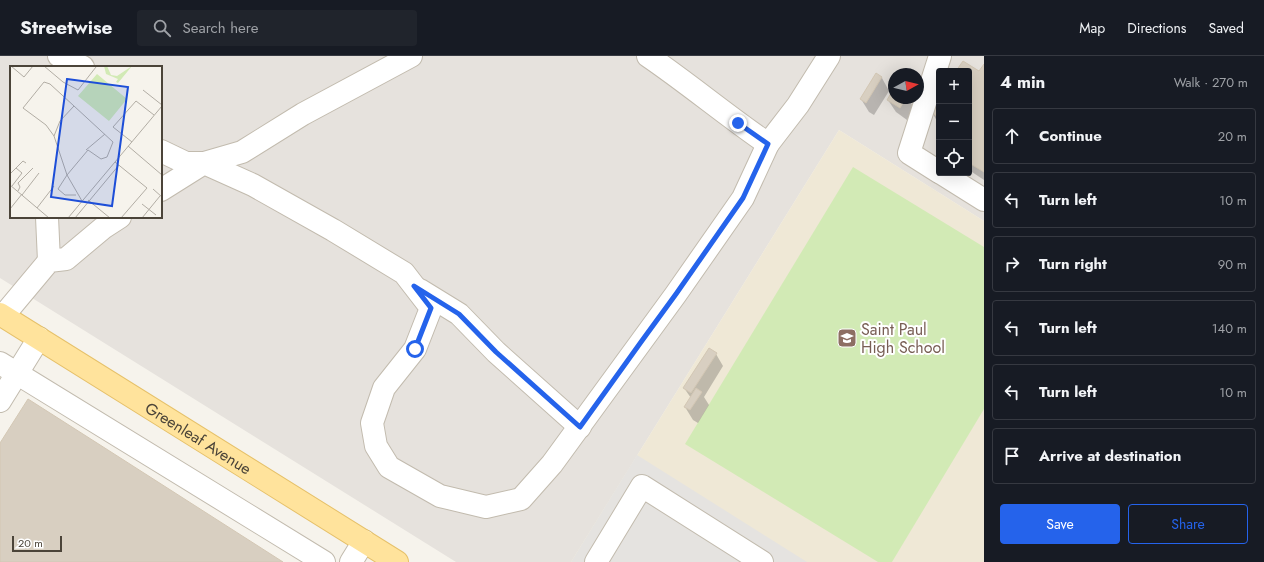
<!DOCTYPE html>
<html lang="en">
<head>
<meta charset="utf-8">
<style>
	:root { --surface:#171b24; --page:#20242c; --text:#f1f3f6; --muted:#9ea1a6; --line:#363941; --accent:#2563eb }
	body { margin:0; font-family:Jost,sans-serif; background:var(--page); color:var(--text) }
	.controls { position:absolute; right:12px; top:12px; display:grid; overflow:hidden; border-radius:4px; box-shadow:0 4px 16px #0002 }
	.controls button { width:36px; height:36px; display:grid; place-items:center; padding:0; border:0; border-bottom:1px solid var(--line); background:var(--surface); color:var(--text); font:20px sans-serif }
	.compass { position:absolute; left:888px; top:12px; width:36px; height:36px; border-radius:50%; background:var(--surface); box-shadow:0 4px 16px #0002; rotate:82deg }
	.scale { position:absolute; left:12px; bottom:10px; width:50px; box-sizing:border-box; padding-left:4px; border:2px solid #4b4439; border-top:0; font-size:11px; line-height:14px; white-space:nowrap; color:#4b4439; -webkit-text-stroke:3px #fff; paint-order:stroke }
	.stop { position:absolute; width:12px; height:12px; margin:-9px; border:3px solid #2563eb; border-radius:50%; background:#fff }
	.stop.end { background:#2563eb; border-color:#fff; box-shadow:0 1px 4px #0008 }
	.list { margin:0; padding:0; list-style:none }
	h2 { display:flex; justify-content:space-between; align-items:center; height:52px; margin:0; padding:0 16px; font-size:17px }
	h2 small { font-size:13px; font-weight:400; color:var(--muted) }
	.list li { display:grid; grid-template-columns:26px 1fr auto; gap:12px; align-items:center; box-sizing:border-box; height:56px; margin:0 8px 8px; padding:0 8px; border:1px solid var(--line); border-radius:4px }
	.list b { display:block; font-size:15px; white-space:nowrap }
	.list em { font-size:13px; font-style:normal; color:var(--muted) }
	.actions { display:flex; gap:8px; padding:12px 16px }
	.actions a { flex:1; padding:9px 0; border:1px solid var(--accent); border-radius:4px; text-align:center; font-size:14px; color:var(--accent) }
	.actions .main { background:var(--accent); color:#fff }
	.icon { flex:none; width:22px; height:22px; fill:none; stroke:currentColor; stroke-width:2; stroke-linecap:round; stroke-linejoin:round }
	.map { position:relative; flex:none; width:984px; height:506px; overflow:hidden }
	header { display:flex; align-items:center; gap:24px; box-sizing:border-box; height:56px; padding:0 20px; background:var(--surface); border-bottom:1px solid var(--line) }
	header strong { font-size:19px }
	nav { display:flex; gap:22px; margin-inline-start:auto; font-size:14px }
	.search { width:280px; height:36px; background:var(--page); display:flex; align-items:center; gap:10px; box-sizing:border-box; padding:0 14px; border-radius:4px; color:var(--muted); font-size:15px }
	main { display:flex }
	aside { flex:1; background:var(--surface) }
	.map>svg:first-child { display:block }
</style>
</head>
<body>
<header>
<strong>Streetwise</strong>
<div class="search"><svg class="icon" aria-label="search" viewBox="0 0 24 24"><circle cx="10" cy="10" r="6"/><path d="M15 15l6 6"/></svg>Search here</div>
<nav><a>Map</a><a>Directions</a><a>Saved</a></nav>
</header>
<main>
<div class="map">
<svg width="984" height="506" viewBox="0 0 984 506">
	<rect width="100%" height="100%" fill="#f6f3ec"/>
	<path fill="#e6e2dd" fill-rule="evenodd" d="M0,0H984V165L839,74L571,506H456L0,222ZM11,11H161V161H11ZM939,15H969V117H939ZM894,18H918V42H894Z"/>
	<path fill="#efe8d6" d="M839,74L984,165V506H571Z"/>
	<path fill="#d2eab5" d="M853,111L984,191V353L892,506H878L685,388Z"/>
	<path fill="#e5e3e0" d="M637,399L807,506H571Z"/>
	<g fill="#0003">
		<path d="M963,6L980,16L984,10V124L969,114V15H958Z"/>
		<path d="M876,18L882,22L889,35L874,59L869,56L861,43Z"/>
		<path d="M894,34V42H908L914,52L907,64L896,56L888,44Z"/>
		<path d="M939,45V69L932,56Z"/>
		<path d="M716,298L723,310L704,341L709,349L698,367L693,364L685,351L691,342L684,332Z"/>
	</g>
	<g fill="#d8cfc1" stroke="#d3c7b4">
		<path d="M963,5L979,15L984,8V116L969,107V15H956Z"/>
		<path d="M876,17L882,21L866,47L860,43Z"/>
		<path d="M894,32V42H906L900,52L887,44Z"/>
		<path d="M939,43V62L931,56Z"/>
		<path d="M709,292L717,297L691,337L683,332Z"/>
		<path d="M696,332L702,336L690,354L684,351Z"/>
		<path d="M28,343L97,387L283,506H0V387Z"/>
	</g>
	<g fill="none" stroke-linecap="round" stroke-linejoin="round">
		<defs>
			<g id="minor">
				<path d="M59,0L83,11"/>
				<path d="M648,0C689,28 727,60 768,88L798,49L829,0"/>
				<path d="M161,95L186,107H204L242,96L303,58L411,0"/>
				<path d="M939,116L909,97L940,0"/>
				<path d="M941,117L984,144"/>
				<path d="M161,134L204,107L253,129L333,174L404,217L431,252L415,293L384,332L372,367L376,390L389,411L440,440L486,451L521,443L552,408L676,238L743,142L768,88"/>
				<path d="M47,161L49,205"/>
				<path d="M420,234L459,258L496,296L580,371"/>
				<path d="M3,260L49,205L66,203L103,172L120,161"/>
				<path d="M0,307L324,506"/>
				<path d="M0,345L39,282"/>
				<path d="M351,506L364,485"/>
				<path d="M596,506L642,430L762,506"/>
			</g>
			<g id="major">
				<path id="s1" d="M0,258L397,506"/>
			</g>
		</defs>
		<use href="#minor" stroke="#c2bbae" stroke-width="24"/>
		<use href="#major" stroke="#e6c16a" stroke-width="24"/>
		<use href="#minor" stroke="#fff" stroke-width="22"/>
		<use href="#major" stroke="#ffe39c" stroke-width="22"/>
	</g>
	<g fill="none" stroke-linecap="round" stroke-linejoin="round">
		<path stroke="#2563eb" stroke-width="5" d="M415,293L431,252L414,230L459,258L496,296L580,371L641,286L676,238L743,142L768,88L738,67"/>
	</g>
	<defs>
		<symbol id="school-square" viewBox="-11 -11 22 22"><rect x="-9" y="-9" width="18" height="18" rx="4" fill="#8d6e63" stroke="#fff"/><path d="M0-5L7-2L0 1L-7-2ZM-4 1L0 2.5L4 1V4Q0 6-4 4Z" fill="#fff"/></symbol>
	</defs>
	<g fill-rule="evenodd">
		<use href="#school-square" x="836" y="271" width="22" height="22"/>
	</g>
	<g text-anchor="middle" stroke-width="4" stroke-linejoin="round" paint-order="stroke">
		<g font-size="16" fill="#785e54" stroke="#fff" text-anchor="start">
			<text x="861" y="279">Saint Paul<tspan x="861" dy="18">High School</tspan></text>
		</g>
		<g font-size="16" fill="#4b4439" stroke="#fff">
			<text dy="6" stroke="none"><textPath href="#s1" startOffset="234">Greenleaf Avenue</textPath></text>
		</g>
	</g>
	<g transform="translate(10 10)">
		<rect width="152" height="152" fill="#f6f3ec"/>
		<path d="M94,0H97L101,9L107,10L122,0L108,17L106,16L108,13L96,8ZM87,8L117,33L99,55L68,30Z" fill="#d2eab5"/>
		<path fill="none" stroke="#b2ada4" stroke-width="1" d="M1,0L14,11L23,0M34,0L53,16L68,24L86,1M133,24L152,39M64,40L103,76L97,91L91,93L78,84L57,109L72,135M44,70L36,59L13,42L34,16L40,18L64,40L50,55L44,70L57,109L48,123L55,129H66M122,76L103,61L126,35L144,49M118,80L152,109M76,84L95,68M105,96L137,122L111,152M0,108L13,95L16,97M0,119L39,152M2,120L12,107L6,102M143,123L152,131M8,125L10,121L8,117L23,102M12,129L29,107M78,134L100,152M132,138L146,149M27,142L44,120M0,143L12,128M58,152L152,40M65,152L109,99M132,152L150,130"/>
		<path fill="#1d4ed8" fill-opacity="0.15" stroke="#1d4ed8" stroke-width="2" d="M57,13L118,21L102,140L41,131Z"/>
		<rect width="152" height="152" fill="none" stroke="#4b4439" stroke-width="2"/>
	</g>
</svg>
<div class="controls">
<button>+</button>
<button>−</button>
<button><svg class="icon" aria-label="locate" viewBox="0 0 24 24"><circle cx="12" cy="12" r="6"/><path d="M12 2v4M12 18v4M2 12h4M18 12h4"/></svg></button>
</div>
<svg class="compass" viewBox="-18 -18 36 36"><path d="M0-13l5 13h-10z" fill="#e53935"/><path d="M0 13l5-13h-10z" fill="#9ea1a6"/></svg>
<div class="scale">20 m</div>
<div class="stop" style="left:415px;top:293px"></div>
<div class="stop end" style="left:738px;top:67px"></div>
</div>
<aside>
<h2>4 min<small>Walk · 270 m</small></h2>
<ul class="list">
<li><svg class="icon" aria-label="ahead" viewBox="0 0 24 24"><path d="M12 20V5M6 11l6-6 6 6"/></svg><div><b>Continue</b></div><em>20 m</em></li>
<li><svg class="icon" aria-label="left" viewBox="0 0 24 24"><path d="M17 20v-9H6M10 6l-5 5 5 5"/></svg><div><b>Turn left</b></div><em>10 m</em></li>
<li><svg class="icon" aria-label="right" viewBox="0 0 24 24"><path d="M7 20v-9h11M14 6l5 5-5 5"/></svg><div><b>Turn right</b></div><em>90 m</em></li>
<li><svg class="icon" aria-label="left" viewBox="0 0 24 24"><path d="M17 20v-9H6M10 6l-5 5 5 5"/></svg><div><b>Turn left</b></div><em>140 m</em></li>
<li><svg class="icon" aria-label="left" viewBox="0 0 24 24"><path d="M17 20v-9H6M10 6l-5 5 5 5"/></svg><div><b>Turn left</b></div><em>10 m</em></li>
<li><svg class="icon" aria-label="arrive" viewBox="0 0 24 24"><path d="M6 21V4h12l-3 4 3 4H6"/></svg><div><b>Arrive at destination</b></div></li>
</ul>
<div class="actions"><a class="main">Save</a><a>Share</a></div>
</aside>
</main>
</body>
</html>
